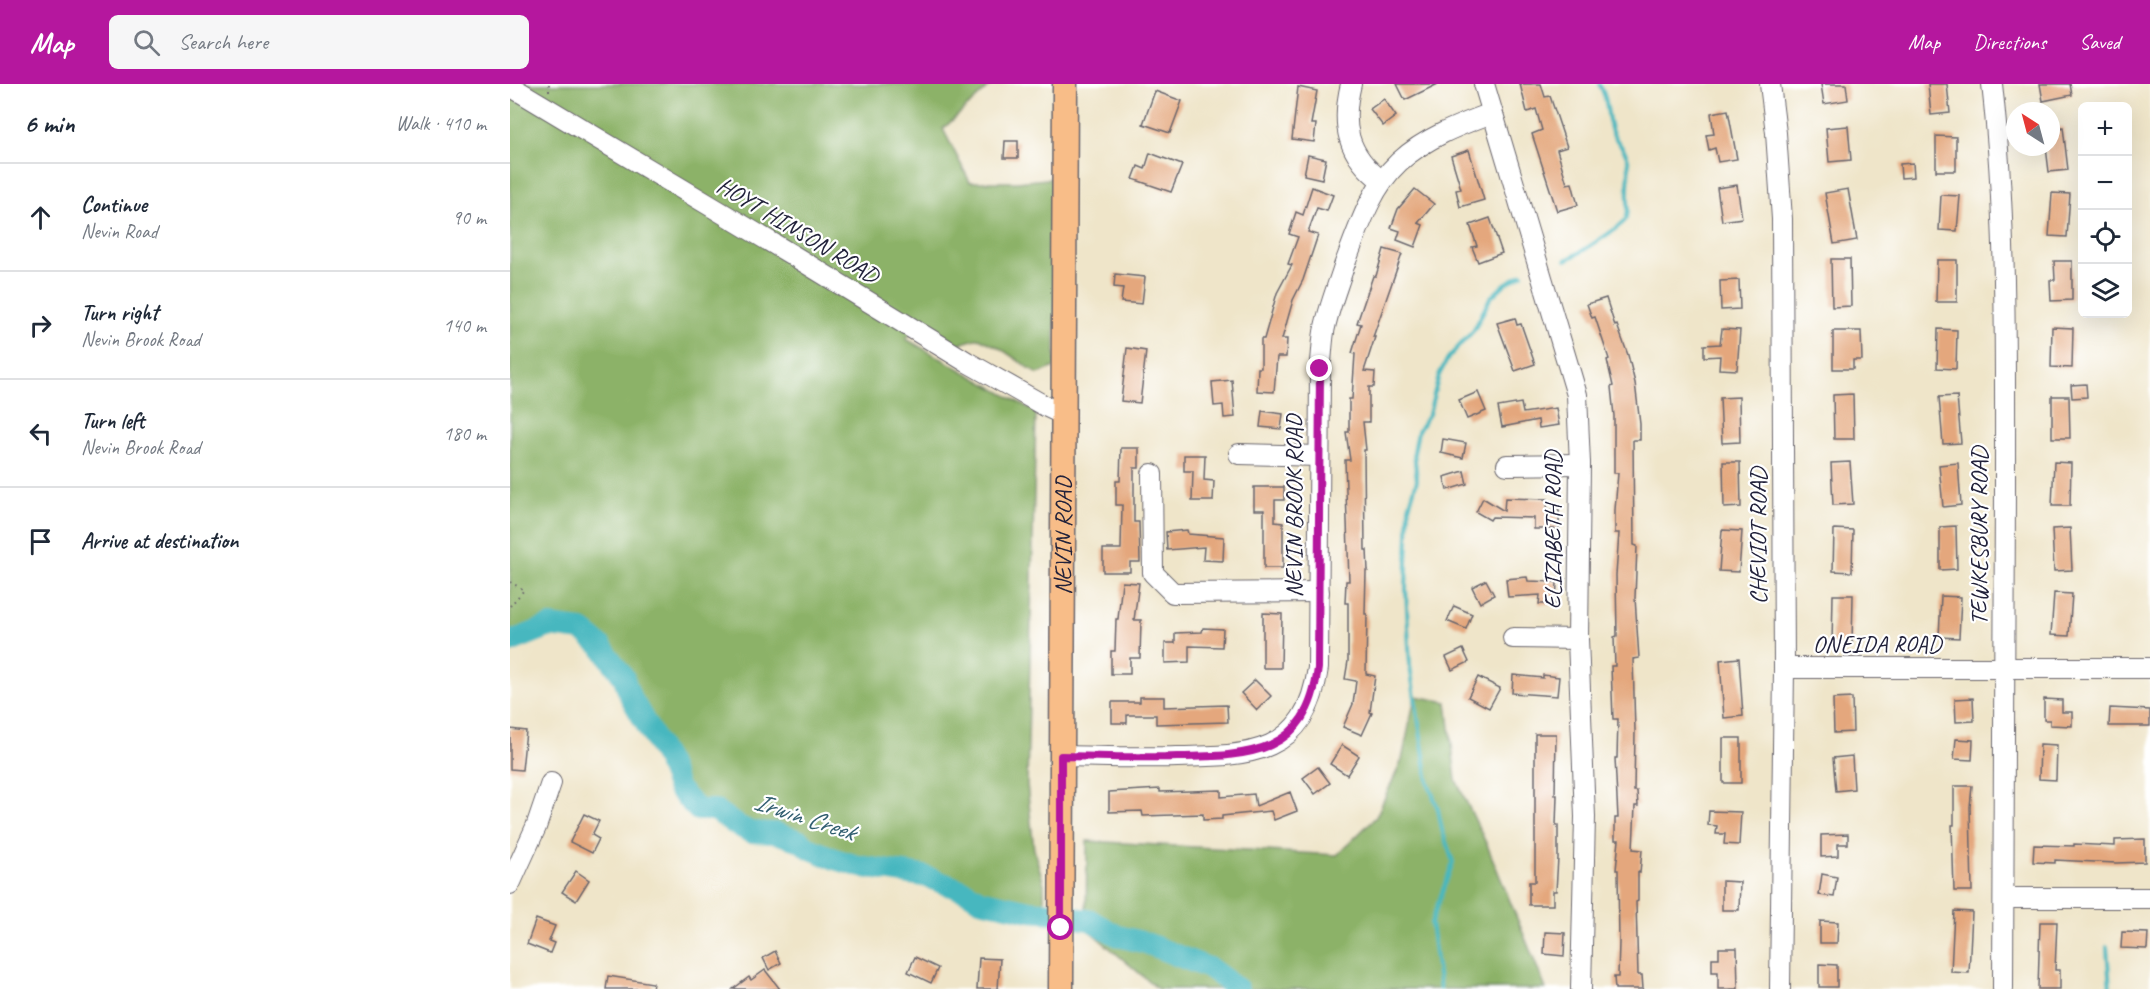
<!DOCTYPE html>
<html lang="en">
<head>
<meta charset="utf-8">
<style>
	:root { --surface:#fff; --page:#f6f6f7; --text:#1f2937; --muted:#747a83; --line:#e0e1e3; --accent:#b5179e }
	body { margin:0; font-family:Caveat,sans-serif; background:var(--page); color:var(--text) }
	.controls { position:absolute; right:18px; top:18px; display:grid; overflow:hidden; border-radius:9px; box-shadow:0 6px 24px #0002 }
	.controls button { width:54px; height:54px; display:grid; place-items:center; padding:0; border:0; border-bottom:2px solid var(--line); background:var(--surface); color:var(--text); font:30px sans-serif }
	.compass { position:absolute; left:1496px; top:18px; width:54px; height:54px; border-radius:50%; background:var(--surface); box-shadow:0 6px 24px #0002; rotate:324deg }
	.stop { position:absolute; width:18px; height:18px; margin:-14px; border:4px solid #b5179e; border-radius:50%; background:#fff }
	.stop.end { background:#b5179e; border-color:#fff; box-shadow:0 2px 6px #0008 }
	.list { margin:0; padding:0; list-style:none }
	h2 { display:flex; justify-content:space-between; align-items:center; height:78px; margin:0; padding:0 24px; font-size:26px }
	h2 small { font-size:20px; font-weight:400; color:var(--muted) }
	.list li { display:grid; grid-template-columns:39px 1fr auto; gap:18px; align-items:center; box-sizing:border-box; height:108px; padding:0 24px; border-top:2px solid var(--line) }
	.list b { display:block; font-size:22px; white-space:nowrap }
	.list p { margin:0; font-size:20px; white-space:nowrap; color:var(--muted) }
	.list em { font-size:20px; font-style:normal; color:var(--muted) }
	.icon { flex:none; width:33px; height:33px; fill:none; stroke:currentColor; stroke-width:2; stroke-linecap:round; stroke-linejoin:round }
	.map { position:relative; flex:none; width:1640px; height:905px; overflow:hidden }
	header { display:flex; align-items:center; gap:36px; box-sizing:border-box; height:84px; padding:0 30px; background:var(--accent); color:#fff }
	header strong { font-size:28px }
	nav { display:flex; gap:33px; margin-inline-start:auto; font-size:21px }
	.search { width:420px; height:54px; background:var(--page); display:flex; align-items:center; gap:15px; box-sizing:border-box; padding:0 21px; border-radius:9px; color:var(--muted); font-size:22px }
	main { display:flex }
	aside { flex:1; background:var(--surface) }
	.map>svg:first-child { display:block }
</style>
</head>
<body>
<header>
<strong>Map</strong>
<div class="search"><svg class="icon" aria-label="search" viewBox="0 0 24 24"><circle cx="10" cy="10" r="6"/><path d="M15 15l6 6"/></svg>Search here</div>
<nav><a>Map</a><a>Directions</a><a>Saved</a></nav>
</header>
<main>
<aside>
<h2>6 min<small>Walk · 410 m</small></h2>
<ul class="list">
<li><svg class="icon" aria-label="ahead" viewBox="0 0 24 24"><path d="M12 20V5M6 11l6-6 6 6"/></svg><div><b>Continue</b><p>Nevin Road</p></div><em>90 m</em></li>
<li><svg class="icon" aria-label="right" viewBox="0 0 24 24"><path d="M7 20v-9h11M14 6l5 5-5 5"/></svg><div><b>Turn right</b><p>Nevin Brook Road</p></div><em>140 m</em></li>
<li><svg class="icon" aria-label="left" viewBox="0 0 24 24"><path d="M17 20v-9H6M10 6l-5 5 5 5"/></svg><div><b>Turn left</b><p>Nevin Brook Road</p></div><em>180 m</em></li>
<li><svg class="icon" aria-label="arrive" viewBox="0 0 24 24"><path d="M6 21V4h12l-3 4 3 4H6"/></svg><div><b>Arrive at destination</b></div></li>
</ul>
</aside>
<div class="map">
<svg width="1640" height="905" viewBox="0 0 1640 905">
	<rect width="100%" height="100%" fill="#fff"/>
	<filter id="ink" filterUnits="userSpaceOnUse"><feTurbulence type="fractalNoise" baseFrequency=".0167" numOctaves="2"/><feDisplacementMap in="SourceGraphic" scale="12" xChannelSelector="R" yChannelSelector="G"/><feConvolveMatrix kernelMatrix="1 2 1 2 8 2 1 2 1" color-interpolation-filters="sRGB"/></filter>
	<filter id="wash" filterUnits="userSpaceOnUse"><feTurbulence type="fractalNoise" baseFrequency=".008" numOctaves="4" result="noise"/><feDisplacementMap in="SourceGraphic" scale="24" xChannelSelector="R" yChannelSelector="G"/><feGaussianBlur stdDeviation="1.35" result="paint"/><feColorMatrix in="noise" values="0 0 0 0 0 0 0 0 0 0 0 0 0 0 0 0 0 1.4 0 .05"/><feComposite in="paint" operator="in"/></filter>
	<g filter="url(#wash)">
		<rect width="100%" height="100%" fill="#efe5c9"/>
		<g fill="#8cb268" stroke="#576a52" stroke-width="1.5">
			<path d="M0,0H482L433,45L460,98H507L546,94L545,283L528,290L488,263L469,254L449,260L411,236L396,255L526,328L517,700L524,766L534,800V828L520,827L470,816L457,808L414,792L348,782L325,775L301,765L290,757L266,749L240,748L223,739L205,726H188L168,705L158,679L119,610L114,594L91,562L72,546L40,542L0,558Z"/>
			<path d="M905,612L937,618L946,696L977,761L1036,905H648L576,844L577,757L827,771L866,733L892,676Z"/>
		</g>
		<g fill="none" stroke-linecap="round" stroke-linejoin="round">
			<g stroke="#47b7bf" stroke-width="4">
				<path d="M1056,176C1065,172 1113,142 1116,135C1120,125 1117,114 1118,104C1118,93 1121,82 1117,72C1113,63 1106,57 1102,48C1096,32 1099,15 1089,0"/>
				<path d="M1597,863L1600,905"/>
				<path d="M930,905L921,839L943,778L932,746L928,725L918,698L900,582L896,505L899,423L907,396L904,368L908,347L919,330L929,291L938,274L964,246L980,214L995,200L1012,190"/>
			</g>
			<path stroke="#47b7bf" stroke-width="22" d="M0,558L40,542L72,546L91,562L114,594L119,610L158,679L168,705L188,726H205L223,739L240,748L266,749L290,757L301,765L325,775L348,782L414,792L457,808L470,816L520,827L556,830L564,834L580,836L608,852L636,859L701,885L728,905"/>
		</g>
		<g id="blocks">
			<g fill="#e4a77d">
				<path d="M887,0H928L895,16Z"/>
				<path d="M1010,0H1031L1035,13L1040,12L1057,63L1047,66L1057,100L1062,99L1068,121L1047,127L1022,50L1032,46L1026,25L1017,28Z"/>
				<path d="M1311,0H1336L1338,16L1314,20Z"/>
				<path d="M1418,0H1437L1440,29L1421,31Z"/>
				<path d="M1530,0H1560L1562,11L1533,17Z"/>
				<path d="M788,3L807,7L801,40H806L804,58L782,55Z"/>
				<path d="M645,7L672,17L660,49L633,40Z"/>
				<path d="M874,15L886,32L873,42L860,25Z"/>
				<path d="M1218,26L1227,75L1208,78L1205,64L1199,66L1196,51L1204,50L1201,29Z"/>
				<path d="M1338,42L1341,76L1319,78L1316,44Z"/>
				<path d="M1553,43L1558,86L1539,88L1536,63H1541V44Z"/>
				<path d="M1426,52L1446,53V87H1426Z"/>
				<path d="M495,57H508V74H494Z"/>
				<path d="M959,66L974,116L950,123L946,106L951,105L941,72Z"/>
				<path d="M640,69L672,81L661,108L623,95L628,82L635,85Z"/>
				<path d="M798,71L816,75L812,95L794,91Z"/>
				<path d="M1403,79L1404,93L1391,94L1390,80Z"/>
				<path d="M1227,101L1232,134L1212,137L1207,104Z"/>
				<path d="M802,103L823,111L817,127L807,124L798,148L808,151L793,196L783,216L772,255H777L776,273H767L764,308L747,307L748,284H751V255H754L767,209L782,181L778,180L788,153L779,150L786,128L793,131Z"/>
				<path d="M905,105L924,120L908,139L913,141L905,163L887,156L890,147L881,144L888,125Z"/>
				<path d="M1338,105L1347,156L1324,160L1315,109Z"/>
				<path d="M1542,109L1560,110L1557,153L1539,152Z"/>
				<path d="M1431,111L1450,112L1447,147L1429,146Z"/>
				<path d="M980,134L992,169L968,178L962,163L967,162L960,141Z"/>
				<path d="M874,165L892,170L863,253H865L854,287L865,288L864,303H859V338H853L856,366H854L855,466H857L858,487H856L855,530H857L856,590L865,592L860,628L862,629L852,651L833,643L843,620L846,597L835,595L838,577V519H835L836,497H839L835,376H840L836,348H839V315H842L845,270L842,269L851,240L847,239L863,192H866Z"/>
				<path d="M1321,175H1340L1341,222L1322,223Z"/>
				<path d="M1427,176H1447V218H1426Z"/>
				<path d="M1544,177H1562V216L1541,217L1540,196H1545Z"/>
				<path d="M605,190L635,193L632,220L611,218L613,204L604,203Z"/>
				<path d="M1229,196L1230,225L1211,226L1210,197Z"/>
				<path d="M1096,214L1105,242L1107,241L1118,271L1125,299L1130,340V356H1123L1124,461L1127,462L1125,514L1129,574L1123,575L1125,647L1124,707H1127L1128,722H1125L1123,765L1132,766L1130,789L1128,788V817L1126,818L1128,891H1132L1133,905H1105L1104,893H1108L1109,858L1108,786H1106L1109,756H1105V734H1108L1105,674H1107L1108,635H1103L1101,582H1105L1104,553L1107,552L1106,491L1109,449H1105V426L1108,389H1104V332L1101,303L1103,302L1097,276L1099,275L1085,233L1082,234L1077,220Z"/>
				<path d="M1005,234L1007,241L1011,240L1025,280L1005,287L987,239Z"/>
				<path d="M1542,243L1563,244L1562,284L1541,283Z"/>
				<path d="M1212,245L1230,246L1227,286L1209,285L1210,272L1194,273V261L1210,260Z"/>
				<path d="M1428,245L1447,246L1446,285L1427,284Z"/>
				<path d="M1323,247H1351L1352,276H1343V285H1323Z"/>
				<path d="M617,264L636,267L630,319L611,317Z"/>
				<path d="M722,296L725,333L714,334L713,321L704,322L702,298Z"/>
				<path d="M1576,300L1577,313L1562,314L1561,301Z"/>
				<path d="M968,308L976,327L957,335L949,316Z"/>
				<path d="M1343,310L1344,355H1324L1323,311Z"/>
				<path d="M1447,312L1451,359L1433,360L1429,313Z"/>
				<path d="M1542,312H1559L1560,354H1542Z"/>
				<path d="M1229,313L1230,358L1212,359L1210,314Z"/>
				<path d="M1011,319L1013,329L1046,324L1049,341L1029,344L1028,336L992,343L988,323Z"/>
				<path d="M752,327L773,330L771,345L750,343Z"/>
				<path d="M933,355L956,359L953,374L931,369Z"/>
				<path d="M611,364H629V384H624V438H629L630,478H620V488H593V465H611L612,421H606V397H610Z"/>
				<path d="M674,371H695L694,396L704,397L703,417H682L683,387H674Z"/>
				<path d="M1213,378H1230L1231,423L1214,424Z"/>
				<path d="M1340,378L1343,420L1323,421L1321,379Z"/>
				<path d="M1544,378L1561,379L1560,422H1542Z"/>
				<path d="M1448,379L1451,421L1433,423L1429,381Z"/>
				<path d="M954,387L957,400L937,406L934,393Z"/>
				<path d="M744,403H774V416H765V438L773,439V484H754V426H744Z"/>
				<path d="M973,414L994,427L995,414L1038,415L1037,426H1049V445H1024V434L982,433L980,436L966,428Z"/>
				<path d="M1446,442L1447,485L1430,486V443Z"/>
				<path d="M1560,444L1562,486L1544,487L1542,445Z"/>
				<path d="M1324,445L1343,446L1342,488L1323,487Z"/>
				<path d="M677,446L678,450L714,453L713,477L693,476L694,463L657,466L656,448Z"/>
				<path d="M1212,446L1232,447L1229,488L1209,487Z"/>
				<path d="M1017,493L1018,497L1047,498L1046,520H1029L1030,511L998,513L996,495Z"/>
				<path d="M976,496L984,511L970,519L962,503Z"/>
				<path d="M612,498L629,499L624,536H631L630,574H620V590H601V567H605L606,535H608Z"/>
				<path d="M1544,509L1562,510L1559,552L1541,551Z"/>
				<path d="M1323,511H1343L1342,560H1322Z"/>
				<path d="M1431,512L1451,513L1449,554L1429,553Z"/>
				<path d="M944,522L962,530L956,545L937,537Z"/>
				<path d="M753,529L772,530L771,584H753Z"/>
				<path d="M693,544L713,545L712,563L679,562V578L655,579V559H665V549L692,548Z"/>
				<path d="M953,565L959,578L942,586L936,573Z"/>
				<path d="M1229,574L1233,632L1214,634L1210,576Z"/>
				<path d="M1003,591L1033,594V591L1049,593L1047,612L1002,609Z"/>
				<path d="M968,593L990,604L979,624L958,613Z"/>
				<path d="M745,596L761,612L747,626L731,609Z"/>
				<path d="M630,613H654V623L717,621L718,638L646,640V631H617V639H602V618H630Z"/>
				<path d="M1342,614L1343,648L1324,649L1323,615Z"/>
				<path d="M1463,614L1464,637L1446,638L1445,615Z"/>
				<path d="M1534,615L1552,616V628H1562V642L1540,641V636H1534Z"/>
				<path d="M1600,624L1640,626V642H1599Z"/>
				<path d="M0,645L16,647L12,686L0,685Z"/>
				<path d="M1025,650H1046L1045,711H1047L1046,741H1048V774L1046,807H1043V821H1019V798H1025Z"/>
				<rect x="1213" y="654" width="18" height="45"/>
				<path d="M1446,655L1463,656L1462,676L1444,675Z"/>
				<path d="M1530,660L1547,661L1546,696L1529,695Z"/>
				<path d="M832,661L849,672L837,691L820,680Z"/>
				<path d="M1342,672L1344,705L1326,707L1323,674Z"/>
				<path d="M808,683L820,699L805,710L793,694Z"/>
				<path d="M1444,702H1462L1460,723L1462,807H1444L1442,741H1444Z"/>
				<path d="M650,705V708L711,706V713L744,710L746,722L780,708L787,727L764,736L761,727L712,732V735L693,736V730L633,732L632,727L599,728V708Z"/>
				<path d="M1199,727L1231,728L1229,761L1214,760L1215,750H1206L1207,742L1198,741Z"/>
				<path d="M74,730L89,737L82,751L89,755L82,769L60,758Z"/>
				<path d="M1338,750V760H1328V772L1311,773V751Z"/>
				<path d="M1635,755V778L1606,779L1545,776V779L1523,778L1524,761L1564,762V760L1605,762V756Z"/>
				<path d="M66,787L79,796L66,817L52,808Z"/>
				<path d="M1312,790L1327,793L1324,813L1309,811Z"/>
				<path d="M1212,797L1230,798L1229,826H1212Z"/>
				<path d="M1444,827L1462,828L1459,889L1441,888Z"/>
				<path d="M26,835L45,842L39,857L44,859L40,869L17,860Z"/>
				<path d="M1310,837L1328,838L1327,859H1310Z"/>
				<path d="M1530,838H1547L1545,886H1550V905H1528Z"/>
				<path d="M1035,848L1055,849L1054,872L1034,870Z"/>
				<path d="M1612,848L1638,849L1637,865L1611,864Z"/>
				<path d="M1209,864H1227L1228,905H1208V888H1202V874H1209Z"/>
				<path d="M265,867L271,879L259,886L253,874Z"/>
				<path d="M405,873L428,884L421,899L398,888Z"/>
				<path d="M469,874L490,875L488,905H467Z"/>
				<path d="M1309,880L1327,881V903H1309Z"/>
				<path d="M255,886L270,905H223L239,893L241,896Z"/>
				<path d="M98,892L143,899L142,905H96Z"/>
			</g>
		</g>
	</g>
	<g filter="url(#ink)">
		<use href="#blocks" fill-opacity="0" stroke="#6a666d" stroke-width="1.5"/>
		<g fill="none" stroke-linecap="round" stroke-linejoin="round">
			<defs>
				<g id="minor">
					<path d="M841,0C831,41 837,71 872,97"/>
					<path d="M974,0L1067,311L1070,380L1068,555L1075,733L1071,905"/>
					<path d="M1260,0L1266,49L1272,135L1274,584L1270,905"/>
					<path d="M1482,0C1497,134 1495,270 1495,404C1495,571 1494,738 1493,905"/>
					<path d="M0,2L284,172L457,278L535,322L552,330"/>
					<path d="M729,370L809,372"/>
					<path d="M997,381L1070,380"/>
					<path d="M642,390L643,489L663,509L809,508"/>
					<path d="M1003,554L1068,555"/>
					<path d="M1274,584H1640"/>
					<path d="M551,672C590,673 629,674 667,673C740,672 796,671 808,584L810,285C812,273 812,260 814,248C818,226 827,204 834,182C848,146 860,105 889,78C915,54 949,41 982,29"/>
					<path d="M0,800L26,743L41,699"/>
					<path d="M1494,814H1640"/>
				</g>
				<g id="major">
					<path id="s1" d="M551,905L555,0"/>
				</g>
			</defs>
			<use href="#minor" stroke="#6a666d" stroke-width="22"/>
			<use href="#major" stroke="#6a666d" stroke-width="27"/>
			<g stroke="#6a666d" stroke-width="2" stroke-dasharray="1.5 4.5" stroke-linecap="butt">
				<path d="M39,0V7"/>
				<path d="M0,498L14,506L0,522"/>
			</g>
			<use href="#minor" stroke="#fff" stroke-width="20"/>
			<use href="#major" stroke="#f8bd88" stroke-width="24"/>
		</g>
	</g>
	<g fill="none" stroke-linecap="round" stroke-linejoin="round" filter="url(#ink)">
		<path stroke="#b5179e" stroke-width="8" d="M551,844V672C590,673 629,674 667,673C740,672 797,671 808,584L810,285"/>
	</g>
	<g text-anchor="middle" stroke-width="4.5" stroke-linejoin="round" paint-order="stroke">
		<g font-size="24" fill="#22223b" stroke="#fff">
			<text transform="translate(288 146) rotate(31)" y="8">HOYT HINSON ROAD</text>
			<text transform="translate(784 422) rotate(-90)" y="8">NEVIN BROOK ROAD</text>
			<text transform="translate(1043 446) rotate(-90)" y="8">ELIZABETH ROAD</text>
			<text dy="8" stroke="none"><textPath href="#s1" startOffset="453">NEVIN ROAD</textPath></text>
			<text transform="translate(1248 452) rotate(-90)" y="8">CHEVIOT ROAD</text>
			<text transform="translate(1469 452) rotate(-90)" y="8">TEWKESBURY ROAD</text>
			<text x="1367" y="568">ONEIDA ROAD</text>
		</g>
		<g font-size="26" font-style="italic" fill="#315e70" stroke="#fff">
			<text transform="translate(295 732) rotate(18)" y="9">Irwin Creek</text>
		</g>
	</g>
</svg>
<div class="controls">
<button>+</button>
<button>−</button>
<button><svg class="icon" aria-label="locate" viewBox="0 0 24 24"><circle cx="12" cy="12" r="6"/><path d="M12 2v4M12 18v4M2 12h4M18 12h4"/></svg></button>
<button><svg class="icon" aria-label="layers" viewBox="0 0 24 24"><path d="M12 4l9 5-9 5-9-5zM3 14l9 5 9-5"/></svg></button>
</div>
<svg class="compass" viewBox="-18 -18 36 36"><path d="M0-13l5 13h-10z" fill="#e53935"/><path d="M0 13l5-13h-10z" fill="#747a83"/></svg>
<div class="stop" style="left:551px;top:844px"></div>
<div class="stop end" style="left:810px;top:285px"></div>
</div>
</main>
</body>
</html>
